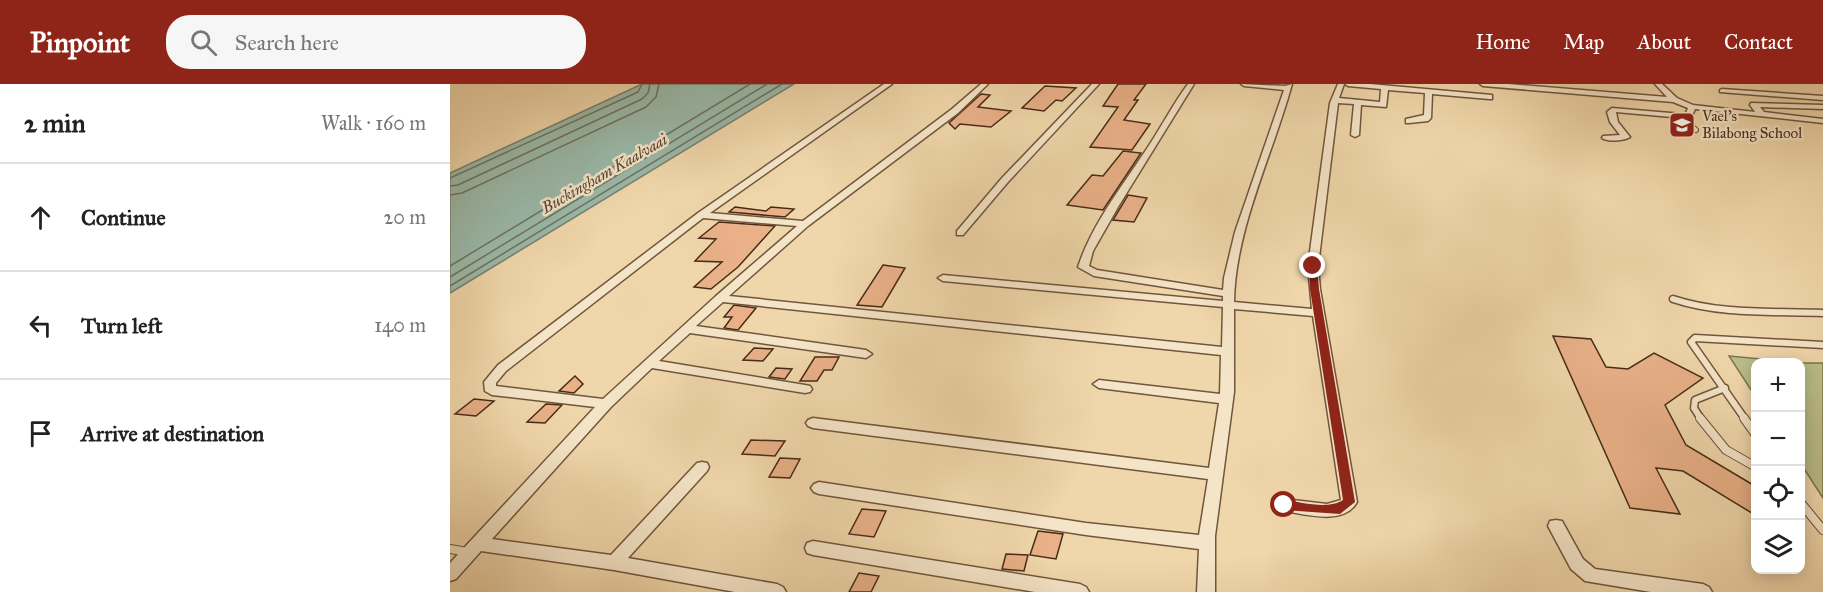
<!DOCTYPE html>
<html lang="en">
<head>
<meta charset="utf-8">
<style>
	:root { --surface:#fff; --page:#f6f6f6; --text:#222; --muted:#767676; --line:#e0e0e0; --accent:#8f2418 }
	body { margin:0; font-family:"IM FELL Great Primer",serif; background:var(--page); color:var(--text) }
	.controls { position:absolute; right:18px; bottom:18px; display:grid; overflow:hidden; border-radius:12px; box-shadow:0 3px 15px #0003 }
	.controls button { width:54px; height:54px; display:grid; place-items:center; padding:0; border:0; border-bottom:2px solid var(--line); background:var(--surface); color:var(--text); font:30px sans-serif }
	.stop { position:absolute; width:18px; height:18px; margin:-14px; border:4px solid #8f2418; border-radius:50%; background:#fff }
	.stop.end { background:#8f2418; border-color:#fff; box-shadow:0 2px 6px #0008 }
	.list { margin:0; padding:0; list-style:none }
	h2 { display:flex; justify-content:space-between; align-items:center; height:78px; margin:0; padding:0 24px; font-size:26px }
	h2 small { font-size:20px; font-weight:400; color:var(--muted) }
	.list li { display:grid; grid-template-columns:39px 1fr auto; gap:18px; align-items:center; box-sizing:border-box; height:108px; padding:0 24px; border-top:2px solid var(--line) }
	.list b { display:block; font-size:22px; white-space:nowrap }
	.list em { font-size:20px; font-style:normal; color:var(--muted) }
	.icon { flex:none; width:33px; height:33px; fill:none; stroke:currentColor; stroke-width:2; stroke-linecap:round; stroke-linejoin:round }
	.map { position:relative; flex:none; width:1373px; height:508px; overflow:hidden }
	header { display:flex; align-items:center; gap:36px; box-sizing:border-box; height:84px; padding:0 30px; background:var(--accent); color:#fff }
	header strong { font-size:28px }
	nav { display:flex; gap:33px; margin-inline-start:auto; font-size:21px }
	.search { width:420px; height:54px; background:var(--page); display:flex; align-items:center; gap:15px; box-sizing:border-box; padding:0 21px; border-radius:24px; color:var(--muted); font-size:22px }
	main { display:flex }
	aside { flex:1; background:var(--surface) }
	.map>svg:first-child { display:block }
</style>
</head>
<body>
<header>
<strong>Pinpoint</strong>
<div class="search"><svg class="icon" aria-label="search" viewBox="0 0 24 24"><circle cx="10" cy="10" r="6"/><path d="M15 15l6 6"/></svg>Search here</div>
<nav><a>Home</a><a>Map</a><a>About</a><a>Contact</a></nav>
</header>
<main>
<aside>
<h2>2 min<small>Walk · 160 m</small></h2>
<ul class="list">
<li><svg class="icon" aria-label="ahead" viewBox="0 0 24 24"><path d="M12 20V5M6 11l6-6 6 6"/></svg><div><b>Continue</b></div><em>20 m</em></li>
<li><svg class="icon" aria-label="left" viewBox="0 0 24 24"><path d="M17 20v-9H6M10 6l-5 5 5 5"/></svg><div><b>Turn left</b></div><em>140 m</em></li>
<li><svg class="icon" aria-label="arrive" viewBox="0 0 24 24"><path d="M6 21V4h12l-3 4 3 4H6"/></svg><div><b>Arrive at destination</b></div></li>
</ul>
</aside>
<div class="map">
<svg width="1373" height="508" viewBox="0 0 1373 508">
	<rect width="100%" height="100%" fill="#f0d7ab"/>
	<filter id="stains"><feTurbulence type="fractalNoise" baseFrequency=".00333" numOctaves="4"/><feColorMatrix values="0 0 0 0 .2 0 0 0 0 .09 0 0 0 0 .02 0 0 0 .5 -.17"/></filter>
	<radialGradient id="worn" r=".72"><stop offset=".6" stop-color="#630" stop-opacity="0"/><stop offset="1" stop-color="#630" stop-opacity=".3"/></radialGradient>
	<g fill="#babe89" stroke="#807450" stroke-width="1.5">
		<path d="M1279,272L1345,278H1306L1305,312Z"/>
		<path d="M1351,279H1373V414L1351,380Z"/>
	</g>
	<path fill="#9abaaa" stroke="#79816f" stroke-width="1.5" d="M192,0H344L0,209V89Z"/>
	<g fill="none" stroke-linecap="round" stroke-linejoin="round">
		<g stroke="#707260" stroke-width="1.5">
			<path d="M0,94L188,8L192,0"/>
			<path d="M0,102L8,101L192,15L198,9L200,0"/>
			<path d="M0,111L12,109L196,23L206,13L209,0"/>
			<path d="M0,182L300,0"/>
			<path d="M0,193L317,0"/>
			<path d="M0,202L332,0"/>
		</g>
	</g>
	<g fill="#eab188" stroke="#472b17" stroke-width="1.5">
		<path d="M668,0H696L684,16H688L674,36L700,40L682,66L640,63L668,23L653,22Z"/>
		<path d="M595,2L626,4L612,17L606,16L594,27L572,24Z"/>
		<path d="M531,10L540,11L528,23L561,27L541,43L510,40L505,45L499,39Z"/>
		<path d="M673,67L691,69L653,126L617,121L642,91L653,92Z"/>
		<path d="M678,111L697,114L684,138L663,136Z"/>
		<path d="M285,123L316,127L321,123L344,125L335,133L279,128Z"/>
		<path d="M269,138L325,142L288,183L261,205L244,203L272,178L245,177L266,155L249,154Z"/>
		<path d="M433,181L455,184L432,223L407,221Z"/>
		<path d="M284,221L306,224L288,246L274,244L282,233H274Z"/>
		<path d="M1103,252L1141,255L1156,283L1178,285L1204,269L1253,294L1215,321L1236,361L1305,402V431L1233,387L1206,384L1230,430L1180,424Z"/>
		<path d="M304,264L323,265L313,277L293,276Z"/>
		<path d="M365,273H389L382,286H374L367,297H350Z"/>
		<path d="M326,284L342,285L335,295L319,293Z"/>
		<path d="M125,292L133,300L124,309L109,307Z"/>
		<path d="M24,315L44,317L26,332L5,330Z"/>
		<path d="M96,320L112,321L95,339L77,338Z"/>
		<path d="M301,356L335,357L325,372L292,370Z"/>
		<path d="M330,374L350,375L340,394L319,393Z"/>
		<path d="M412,425L436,427L424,453L399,450Z"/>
		<path d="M588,447L613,450L606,475L580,471Z"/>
		<path d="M556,470L578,471L574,487L552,485Z"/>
		<path d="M409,489L429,492L421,508H399Z"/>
	</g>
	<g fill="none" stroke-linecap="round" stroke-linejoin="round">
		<defs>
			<path id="lane-far2" d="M1230,32L1246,46"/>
			<g id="lane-far1">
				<path d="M1223,215C1271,231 1323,227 1373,229"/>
				<path d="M1251,335L1244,324L1245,316L1275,304"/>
				<path d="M1295,335L1241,258L1245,254L1373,261"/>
			</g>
			<g id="lane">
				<path d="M1250,334L1276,366L1306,383"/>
				<path d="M1294,334L1306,351"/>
				<path d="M1350,418L1373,446"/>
				<path d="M0,465L17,468"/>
			</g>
			<g id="street">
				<path d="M434,0H442L260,129L353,137L502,25L531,0H538L508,29L358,142L279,212L772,263L773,223L493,197L488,194L493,191L773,217V212L644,192L628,183C642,140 673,101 698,63C712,42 723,20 738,0H744L668,123L643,167L639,182L647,186L773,206L774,194L785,148L834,6L794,2L791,0L835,2L842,0C823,70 785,145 784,218L862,225L858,182L880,19L888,0H894L889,14L930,18L931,5L898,2L895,0H920L1042,11V15H1039L982,10L981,34L978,37L959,39H956V35L974,31L975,9L938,6L936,23L911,21L909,51L905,53L901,51L904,20L888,19L868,182L870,205L907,418C894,442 855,430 834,427L829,425L826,421L829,417L834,415L877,420L891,416L863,232L784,225V308L765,452V508H747L749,465L636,451L369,410L364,408L361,404L364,400L369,398L636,439L749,451L758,395L363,344L358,342L356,339L358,336L363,334L759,384L769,319L649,304L643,300L649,296L770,310L771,271L273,218L246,242L416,266L422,270L416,274L240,249L209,277L355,301L360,302L362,305L360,308L355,309L202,284L161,323L42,455L161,471L247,379L252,378L257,379L259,383L257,387L178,474L327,500L333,503L336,508H285L164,486L31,467L6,495L0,497V479L145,323L42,311L35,307L34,298L48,281L248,129ZM253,134L347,142L266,212L153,315L46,302V299L56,287Z"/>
				<path d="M642,0H649L558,98L513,151H507V147L552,94Z"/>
				<path d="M1030,0H1058L1217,13L1205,0H1212L1227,14L1243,21L1305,28L1300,21L1301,19L1373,21V25L1310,23L1314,28L1373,35V39L1245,25L1242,32L1233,34L1166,28L1168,38L1180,53C1174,57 1158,58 1152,54L1153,52L1170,51L1160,38L1157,28L1162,24L1232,30L1236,29L1238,24L1223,18L1033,2Z"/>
				<path d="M1272,5L1373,12V16L1270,8V6Z"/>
				<path d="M1106,436L1112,437L1133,475L1145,485L1253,500L1259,503L1262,508H1201L1135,497L1121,485L1098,442L1100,437Z"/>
				<path d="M363,457L630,500L636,503L639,508H585L363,471L357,469L355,464L357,459Z"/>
			</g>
		</defs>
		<use href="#lane-far2" stroke="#71563c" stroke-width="6"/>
		<use href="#lane-far1" stroke="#71563c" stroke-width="9"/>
		<use href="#lane" stroke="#71563c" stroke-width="10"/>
		<use href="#street" stroke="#71563c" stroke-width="3"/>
		<use href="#lane-far2" stroke="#f5e5c8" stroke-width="4"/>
		<use href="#lane-far1" stroke="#f5e5c8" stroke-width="6"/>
		<use href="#lane" stroke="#f5e5c8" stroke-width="8"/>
		<use href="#street" fill="#f5e5c8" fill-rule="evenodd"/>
	</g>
	<path fill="#8f2418" d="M863,179L867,182L869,205L905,418L890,430L834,426L827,421L834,416C851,418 878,426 893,416L860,205L859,182Z"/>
	<defs>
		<symbol id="school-square" viewBox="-11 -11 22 22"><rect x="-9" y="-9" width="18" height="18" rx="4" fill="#8f2418" stroke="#f5e5c8"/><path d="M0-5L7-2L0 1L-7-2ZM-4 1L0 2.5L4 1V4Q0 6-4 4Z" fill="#fff"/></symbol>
	</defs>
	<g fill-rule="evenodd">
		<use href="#school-square" x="1217" y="26" width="30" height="30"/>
	</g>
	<g text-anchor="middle" stroke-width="5" stroke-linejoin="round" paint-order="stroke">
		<g font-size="15" fill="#472b17" stroke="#f5e5c8" text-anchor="start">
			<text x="1252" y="37">Vael's<tspan x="1252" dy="17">Bilabong School</tspan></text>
		</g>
		<g font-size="16" font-style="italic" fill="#584834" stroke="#f5e5c8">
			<text transform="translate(154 89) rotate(-30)" y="6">Buckingham Kaalvaai</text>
		</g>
	</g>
	<rect width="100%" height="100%" filter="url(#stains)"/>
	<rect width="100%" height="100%" fill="url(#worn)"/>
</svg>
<div class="controls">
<button>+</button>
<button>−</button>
<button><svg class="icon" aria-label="locate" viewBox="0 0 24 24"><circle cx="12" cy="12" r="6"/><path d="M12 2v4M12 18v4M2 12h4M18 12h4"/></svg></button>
<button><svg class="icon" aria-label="layers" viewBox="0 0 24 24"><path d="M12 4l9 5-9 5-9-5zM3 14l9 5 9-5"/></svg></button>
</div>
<div class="stop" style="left:834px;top:421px"></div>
<div class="stop end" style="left:863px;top:182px"></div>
</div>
</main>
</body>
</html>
